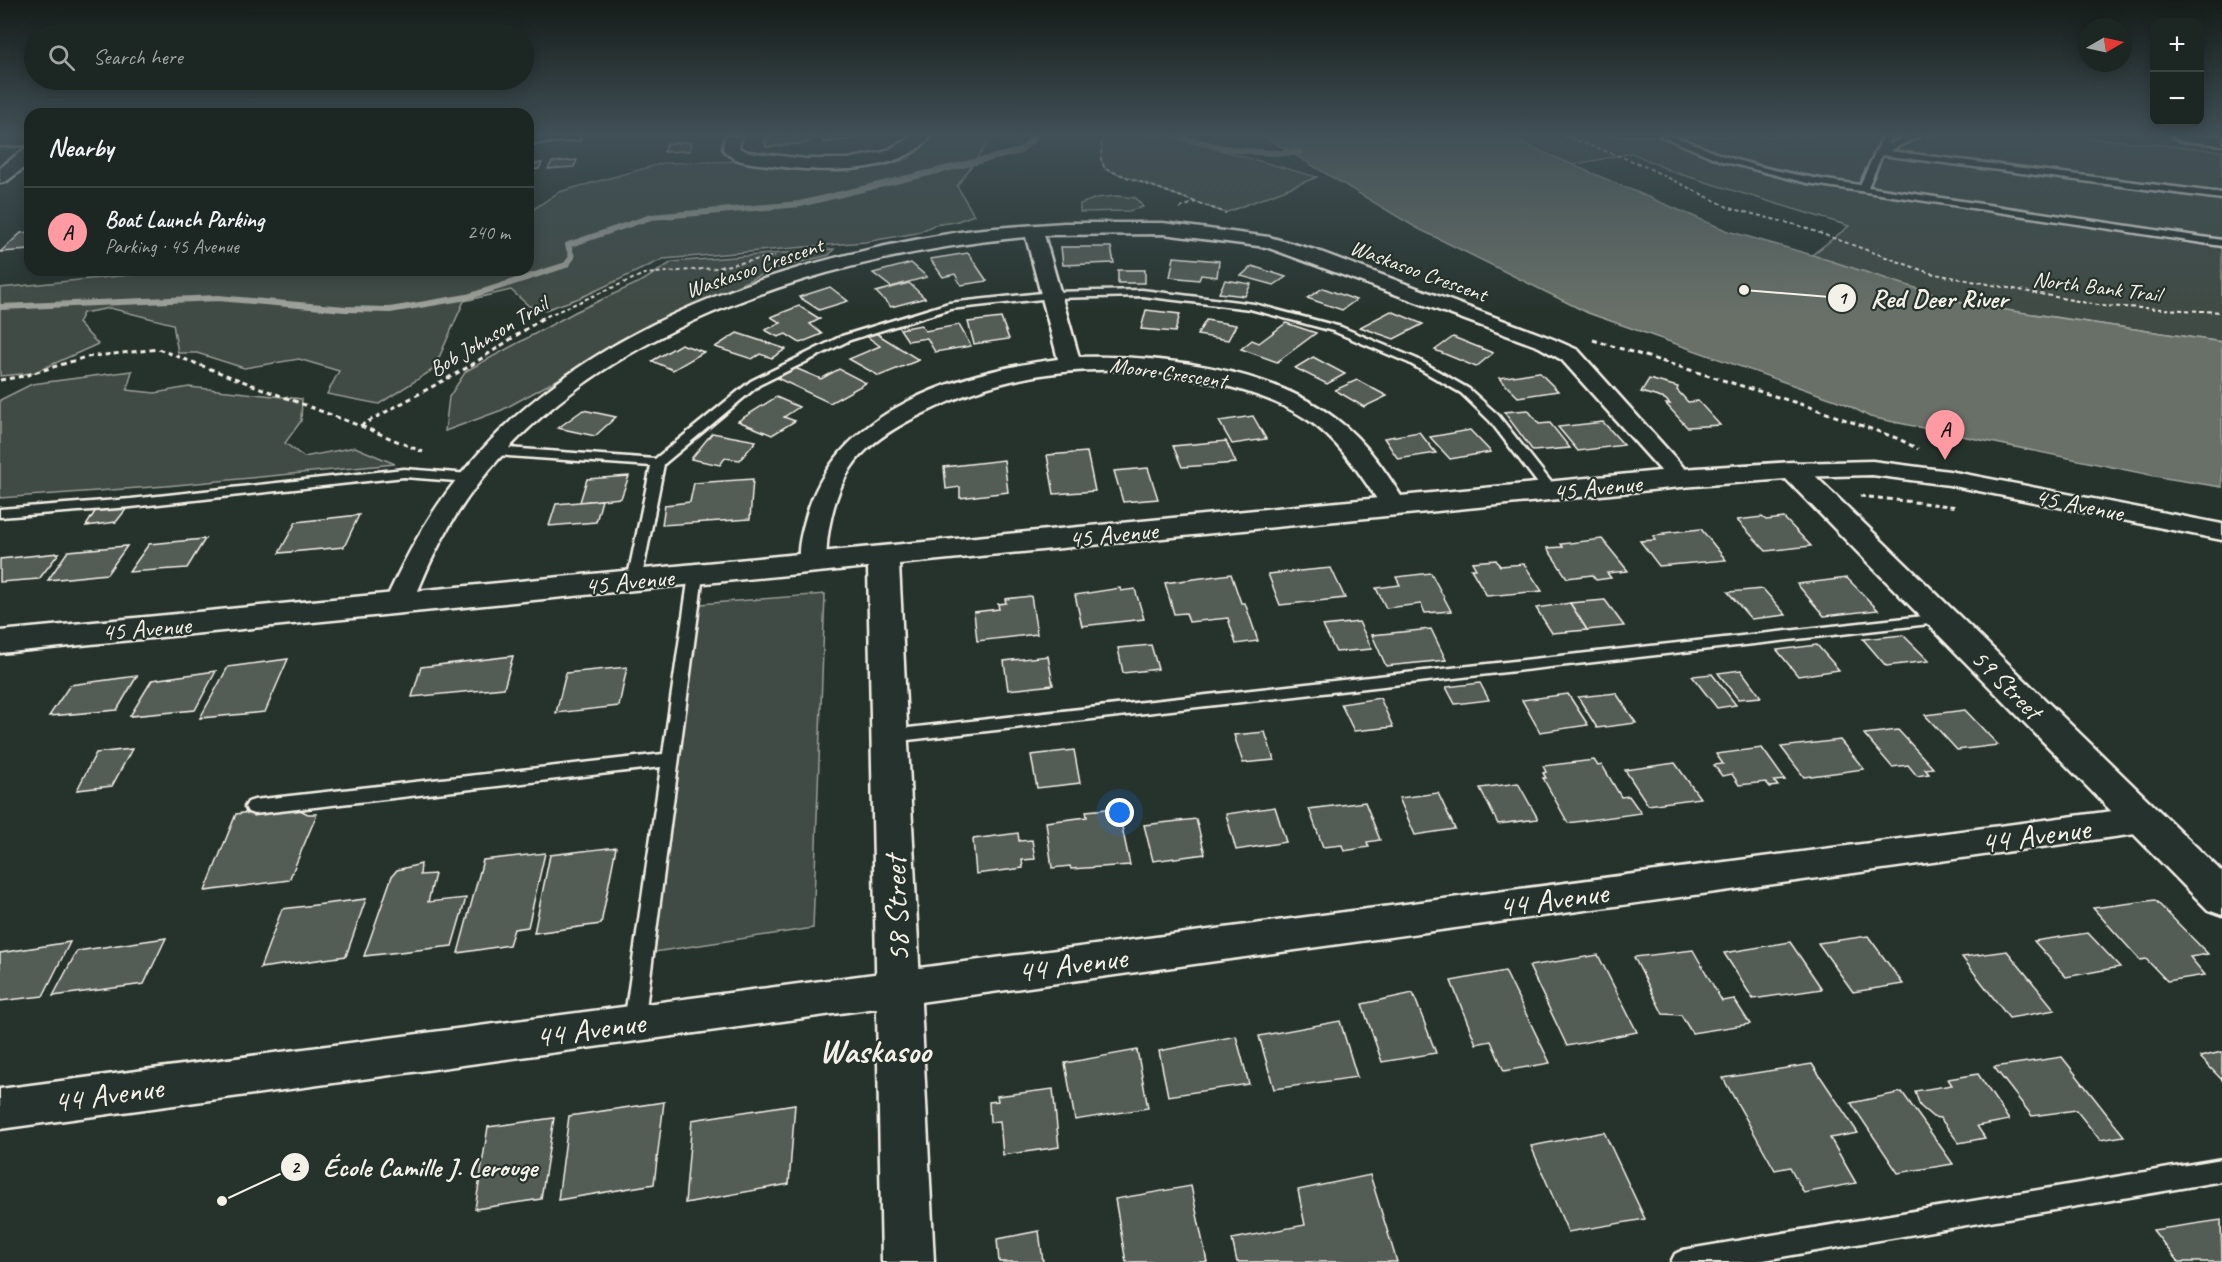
<!DOCTYPE html>
<html lang="en">
<head>
<meta charset="utf-8">
<style>
	:root { --surface:#1c2622; --page:#29322f; --text:#f1f3f6; --muted:#a0a5a5; --line:#3a4340; --accent:#ff9aa2 }
	body { margin:0; font-family:Caveat,sans-serif; background:var(--page); color:var(--text) }
	.controls { position:absolute; right:18px; top:18px; display:grid; overflow:hidden; border-radius:12px; box-shadow:0 3px 15px #0003 }
	.controls button { width:54px; height:54px; display:grid; place-items:center; padding:0; border:0; border-bottom:2px solid var(--line); background:var(--surface); color:var(--text); font:30px sans-serif }
	.compass { position:absolute; left:2078px; top:18px; width:54px; height:54px; border-radius:50%; background:var(--surface); box-shadow:0 3px 15px #0003; rotate:81deg }
	.you { position:absolute; left:1120px; top:813px; width:21px; height:21px; margin:-15px; border:4px solid #fff; border-radius:50%; background:#1a73e8; box-shadow:0 0 0 9px #1a73e833 }
	.badge { display:grid; place-items:center; width:39px; height:39px; border-radius:50%; background:var(--accent); color:#111; font-size:20px; font-weight:700 }
	.pin { position:absolute; translate:-50% -50px; filter:drop-shadow(0 2px 3px #0008) }
	.pin::after { content:''; position:absolute; top:32px; width:21px; height:18px; background:inherit; clip-path:polygon(0 0,100% 0,50% 100%) }
	.list { margin:0; padding:0; list-style:none }
	h2 { display:flex; justify-content:space-between; align-items:center; height:78px; margin:0; padding:0 24px; font-size:26px }
	h2 small { font-size:20px; font-weight:400; color:var(--muted) }
	.list li { display:grid; grid-template-columns:39px 1fr auto; gap:18px; align-items:center; box-sizing:border-box; height:90px; padding:0 24px; border-top:2px solid var(--line) }
	.list b { display:block; font-size:22px; white-space:nowrap }
	.list p { margin:0; font-size:20px; white-space:nowrap; color:var(--muted) }
	.list em { font-size:20px; font-style:normal; color:var(--muted) }
	.icon { flex:none; width:33px; height:33px; fill:none; stroke:currentColor; stroke-width:2; stroke-linecap:round; stroke-linejoin:round }
	.map { position:relative; flex:none; width:2222px; height:1262px; overflow:hidden }
	.search { position:absolute; background:var(--surface); box-shadow:0 3px 15px #0003; left:24px; top:24px; width:510px; height:66px; display:flex; align-items:center; gap:15px; box-sizing:border-box; padding:0 21px; border-radius:33px; color:var(--muted); font-size:22px }
	.panel { position:absolute; background:var(--surface); box-shadow:0 3px 15px #0003; left:24px; top:108px; width:510px; height:168px; border-radius:18px }
	.map>svg:first-child { display:block }
</style>
</head>
<body>
<div class="map">
<svg width="2222" height="1262" viewBox="0 0 2222 1262">
	<rect width="100%" height="100%" fill="#26332d"/>
	<filter id="ink" filterUnits="userSpaceOnUse"><feTurbulence type="fractalNoise" baseFrequency=".0167" numOctaves="2"/><feDisplacementMap in="SourceGraphic" scale="12" xChannelSelector="R" yChannelSelector="G"/><feConvolveMatrix kernelMatrix="1 2 1 2 8 2 1 2 1" color-interpolation-filters="sRGB"/></filter>
	<g filter="url(#ink)">
		<g fill="#414b45" stroke="#9a9e96" stroke-width="1.5">
			<path d="M933,136H993L957,186L974,215L955,222L934,225L917,233L865,242L663,259L582,297L545,310L529,306L511,290L464,301L434,369L379,404L327,394L339,371L299,359L244,368L197,353H178L173,324L110,308L83,313L78,323L98,344L33,373L0,376V288L179,270H528V213L559,192L664,163L748,161L793,170L841,172L885,166L909,158Z"/>
			<path d="M1102,136H1169L1317,177L1225,213L1105,169L1101,159Z"/>
			<path d="M1505,136H2072L2222,151V342L1965,304L1812,255L1849,226L1673,172L1632,153L1572,165Z"/>
			<path d="M1117,196L1136,198L1143,207L1129,211L1080,212V204L1097,198Z"/>
			<path d="M834,249L829,255L774,269L692,306L502,410L445,431L449,397L466,371L577,311L644,280L672,262Z"/>
			<path d="M132,371L127,390L155,393L189,387L302,399L301,421L285,443L304,457L355,447L395,464L166,486L0,498V400L32,384Z"/>
			<path d="M825,594L813,928L634,955L688,605Z"/>
		</g>
		<path fill="#676f68" stroke="#9fa39b" stroke-width="1.5" d="M1263,136H1505L1728,231L1812,255L1965,304L2222,342V487L2165,478L1870,417L1844,403L1588,313L1415,227Z"/>
		<g fill="none" stroke-linecap="round" stroke-linejoin="round">
			<g stroke="#9fa39b" stroke-width="6">
				<path d="M1176,136C1217,148 1258,156 1301,152"/>
				<path d="M0,307L218,298L345,309L390,310L467,297L566,265L572,257L568,245L651,217L800,204L1020,151L1036,136"/>
			</g>
		</g>
		<g fill="#525c55" stroke="#f4f1e8" stroke-width="1.5">
			<path d="M764,136H806L808,143L766,147Z"/>
			<path d="M819,136H861L862,137L824,143Z"/>
			<path d="M686,142L691,143L690,151L664,152L666,144Z"/>
			<path d="M577,160L574,167L548,169L552,162Z"/>
			<path d="M528,162L534,164L542,163L539,169L528,170Z"/>
			<path d="M30,232V250L0,252L21,233Z"/>
			<path d="M1061,247H1111L1114,263L1063,265Z"/>
			<path d="M968,253L987,281L961,285L955,274L943,277L930,259Z"/>
			<path d="M1174,257L1219,261L1217,277L1201,275L1199,280L1170,277Z"/>
			<path d="M911,263L927,277L891,287L873,273Z"/>
			<path d="M1252,266L1286,277L1274,285L1241,276Z"/>
			<rect x="1118" y="270" width="27" height="13"/>
			<path d="M1225,280L1251,284L1245,296L1219,293Z"/>
			<path d="M909,283L925,298L891,307L876,292Z"/>
			<path d="M830,287L848,301L819,310L799,297Z"/>
			<path d="M1323,288L1356,300L1342,310L1307,298Z"/>
			<path d="M799,306L820,319L810,324L822,334L800,343L786,334L778,337L765,330L781,323L771,317Z"/>
			<path d="M1146,310L1180,314L1175,332L1141,329Z"/>
			<path d="M1391,311L1423,324L1394,339L1360,327Z"/>
			<path d="M1001,318L1009,339L974,344L968,322Z"/>
			<path d="M1206,320L1236,325L1228,340L1197,335Z"/>
			<path d="M1286,323L1316,333L1277,362L1241,349L1252,340L1259,343Z"/>
			<path d="M921,325L925,331L959,325L971,346L935,352L927,338L908,341L900,329Z"/>
			<path d="M874,332L919,360L879,376L849,359L880,346L865,335Z"/>
			<path d="M737,333L786,349L772,358L760,354L752,359L715,347Z"/>
			<path d="M1453,337L1493,353L1476,367L1435,350Z"/>
			<path d="M681,344L704,352L673,370L652,361Z"/>
			<path d="M1313,357L1345,374L1327,384L1295,368Z"/>
			<path d="M795,368L821,379L839,369L866,383L830,403L777,378Z"/>
			<path d="M1539,372L1558,391L1518,397L1499,378Z"/>
			<path d="M1649,379L1678,387L1677,390L1688,402L1698,401L1720,425L1687,427L1666,404H1670L1665,399L1641,392Z"/>
			<path d="M1357,380L1387,396L1364,407L1335,390Z"/>
			<path d="M776,397L799,407L784,417L795,421L772,435L738,421Z"/>
			<path d="M583,410L616,417L595,436L558,428Z"/>
			<path d="M1528,410L1539,424L1550,423L1570,448L1533,451L1504,412Z"/>
			<path d="M1253,416L1266,439L1232,444L1219,421Z"/>
			<path d="M1603,422L1624,445L1578,451L1558,427Z"/>
			<path d="M1470,430L1491,452L1450,459L1430,437Z"/>
			<path d="M1419,432L1436,453L1398,459L1384,438Z"/>
			<path d="M712,433L756,441L740,460L725,458L720,465L691,459Z"/>
			<path d="M1226,441L1236,463L1182,467L1173,446Z"/>
			<path d="M1087,452L1095,491L1054,494L1047,455Z"/>
			<path d="M1004,460L1008,492L960,498V487L946,489L944,467Z"/>
			<path d="M1148,468L1158,499L1123,502L1114,471Z"/>
			<path d="M629,476L621,498L580,502L587,479Z"/>
			<path d="M753,479L750,519L662,525L665,505L690,502L694,483Z"/>
			<path d="M602,500L596,522L549,526L556,504Z"/>
			<path d="M131,503L116,522L86,526L99,505Z"/>
			<path d="M359,515L344,547L279,553L296,522Z"/>
			<path d="M1762,517L1766,520L1784,518L1811,546L1766,551L1737,520Z"/>
			<path d="M1701,529L1726,560L1659,566L1640,541L1655,540L1653,536L1665,535L1663,533Z"/>
			<path d="M205,539L187,568L129,572L149,544Z"/>
			<path d="M1602,539L1628,571L1607,573L1611,578L1596,580L1592,575L1567,578L1547,548L1563,547L1561,544Z"/>
			<path d="M127,546L107,574L48,580L68,551Z"/>
			<path d="M59,553L39,579L0,582V559Z"/>
			<path d="M1496,560L1500,566L1524,564L1542,591L1487,596L1471,569H1476L1472,562Z"/>
			<path d="M1331,568L1345,598L1280,605L1268,574Z"/>
			<path d="M1431,573L1451,611L1425,613L1421,604L1386,608L1376,588L1400,585L1396,577Z"/>
			<path d="M1231,574L1241,603H1245L1258,641L1236,644L1228,618L1189,622L1186,613L1174,614L1165,583Z"/>
			<path d="M1847,578L1878,610L1824,616L1797,584Z"/>
			<path d="M1120,588L1121,591L1135,589L1144,619L1082,626L1075,595Z"/>
			<path d="M1763,589L1786,615L1751,619L1728,592Z"/>
			<path d="M1031,596L1037,634L977,641L974,612L999,609L998,604L1006,603L1005,599Z"/>
			<path d="M1605,600L1624,626L1587,630L1570,603Z"/>
			<path d="M1570,603L1587,630L1552,633L1536,608Z"/>
			<path d="M1359,622L1372,649L1336,652L1323,626Z"/>
			<path d="M1431,629L1446,660L1386,666L1372,635Z"/>
			<path d="M1903,635L1929,661L1886,666L1863,639Z"/>
			<path d="M1151,645L1158,669L1123,673L1118,648Z"/>
			<path d="M1817,645L1839,670L1798,676L1777,650Z"/>
			<path d="M513,656L504,688L412,697L421,667Z"/>
			<path d="M1048,656L1053,685L1008,690L1004,661Z"/>
			<path d="M288,659L265,712L200,718L228,667Z"/>
			<path d="M627,667L619,706L556,713L566,673Z"/>
			<path d="M1741,670L1761,697L1738,699L1718,673Z"/>
			<path d="M216,671L195,710L130,716L152,680Z"/>
			<path d="M1712,674L1736,705L1717,708L1692,676Z"/>
			<path d="M137,676L117,710L49,716L70,685Z"/>
			<path d="M1480,683L1489,700L1455,704L1446,687Z"/>
			<path d="M1616,693L1636,723L1597,728L1578,697Z"/>
			<path d="M1568,694L1588,725L1540,732L1522,700Z"/>
			<path d="M1380,698L1393,727L1354,731L1341,704Z"/>
			<path d="M1965,710L1998,745L1957,750L1925,715Z"/>
			<path d="M1898,730L1933,768L1925,769L1929,774L1917,776L1908,765L1892,767L1864,734Z"/>
			<path d="M1265,732L1274,760L1243,763L1234,735Z"/>
			<path d="M1840,740L1864,769L1804,777L1781,747Z"/>
			<path d="M1762,748L1785,780L1774,781L1778,786L1770,787L1766,782L1739,785L1732,774L1722,776L1714,765L1723,764L1716,754Z"/>
			<path d="M132,749L112,786L77,790L96,753Z"/>
			<path d="M1074,750L1080,783L1037,788L1031,755Z"/>
			<path d="M1594,760L1598,766L1602,765L1621,797L1629,796L1641,813L1568,823L1543,778H1546L1543,773L1546,772L1543,766Z"/>
			<path d="M1675,763L1700,798L1648,805L1625,770Z"/>
			<path d="M1518,783L1538,819L1498,824L1480,788Z"/>
			<path d="M1438,793L1455,829L1415,835L1399,798Z"/>
			<path d="M1365,802L1380,840L1367,842L1369,847L1344,851L1342,845L1323,847L1309,809Z"/>
			<path d="M292,806L308,814H317L289,880L205,891L236,814Z"/>
			<path d="M1275,807L1286,842L1236,850L1226,814Z"/>
			<path d="M1118,808L1130,865L1071,869L1070,866L1052,868L1046,822L1087,817L1086,811Z"/>
			<path d="M1196,819L1205,854L1153,861L1144,825Z"/>
			<path d="M1018,833L1019,841L1032,840L1035,859L1022,860L1023,868L976,874L973,839Z"/>
			<path d="M616,847L601,924L534,933L550,855Z"/>
			<path d="M545,853L528,927L514,929L509,945L458,953L483,860Z"/>
			<path d="M421,864L420,875L435,874L428,902L466,898L452,946L364,956L392,876L397,870Z"/>
			<path d="M366,899L346,956L260,968L282,909Z"/>
			<path d="M2155,900L2208,954L2190,957L2205,975L2167,981L2146,959L2140,960L2093,908Z"/>
			<path d="M2088,933L2120,967L2066,977L2034,941Z"/>
			<path d="M1868,936L1903,984L1853,992L1818,943Z"/>
			<path d="M166,938L144,984L53,996L77,951Z"/>
			<path d="M70,942L43,996L0,1001V953Z"/>
			<path d="M1790,942L1822,989L1753,999L1724,953Z"/>
			<path d="M1693,950L1722,1001L1734,999L1750,1024L1692,1033L1681,1015L1663,1014L1634,957Z"/>
			<path d="M2007,951L2055,1010L2009,1018L1962,957Z"/>
			<path d="M1598,955L1637,1032L1567,1046L1529,966Z"/>
			<path d="M1505,971L1550,1063L1504,1071L1491,1041L1476,1044L1451,981Z"/>
			<path d="M1413,993L1436,1053L1382,1062L1362,1004Z"/>
			<path d="M1340,1021L1357,1077L1274,1089L1259,1036Z"/>
			<path d="M1236,1036L1249,1084L1168,1096L1159,1051Z"/>
			<path d="M1137,1050L1148,1108L1075,1120L1065,1063Z"/>
			<path d="M2222,1052V1080L2200,1057Z"/>
			<path d="M2062,1057L2124,1136L2100,1140L2076,1110L2032,1116L1994,1067Z"/>
			<path d="M1812,1064L1858,1133L1830,1138L1856,1183L1804,1193L1790,1167L1775,1170L1723,1078Z"/>
			<path d="M1978,1074L2009,1120L1977,1126L1985,1138L1959,1143L1940,1118L1933,1117L1920,1106L1915,1091L1952,1085L1948,1079Z"/>
			<path d="M1053,1089L1059,1147L1003,1155L1000,1121L990,1122L989,1102L998,1101L997,1096Z"/>
			<path d="M1902,1092L1953,1164L1898,1173L1851,1103Z"/>
			<path d="M664,1102L654,1184L558,1200L569,1116Z"/>
			<path d="M795,1104L789,1184L685,1203L692,1120Z"/>
			<path d="M554,1118L541,1199L475,1209L488,1127Z"/>
			<path d="M1604,1132L1645,1219L1568,1232L1531,1146Z"/>
			<path d="M1370,1175L1397,1262H1237L1232,1239L1305,1225L1298,1190Z"/>
			<path d="M1191,1186L1207,1262H1126L1115,1199Z"/>
			<path d="M2221,1220L2222,1262H2178L2153,1230Z"/>
			<path d="M1039,1231L1043,1262H999L997,1239Z"/>
		</g>
		<g fill="none" stroke-linecap="round" stroke-linejoin="round">
			<defs>
				<g id="lane">
					<path d="M579,136V140H576L528,144V138Z"/>
					<path d="M1661,136C1684,136 1705,150 1727,157C1770,171 1815,179 1860,185L1883,136H1891L1887,145L1908,136H1920L1889,151L2222,193V199L1882,155L1868,187L2222,240V246L1807,183L1722,161Z"/>
					<path d="M1142,290L1254,304L1341,327L1417,359L1469,389L1498,415L1558,491L1556,494H1546L1490,421L1461,393L1409,363L1333,331L1250,309L1142,296L1051,298L950,309L850,340L759,385L664,464L641,581L634,586L627,581L651,466L495,455L489,451L495,447L655,459L751,381L842,336L949,303L1051,292Z"/>
					<path d="M404,469L470,474L476,478L470,482L404,477L131,507L0,517V509L131,499Z"/>
					<path d="M696,570L703,575L644,1023L641,1030L634,1032L627,1030L624,1023L661,767L254,814L248,812L245,807L248,802L254,800L663,754L689,575Z"/>
					<path d="M1942,614L1949,619L1947,622L890,742L884,740L882,736L884,732L890,730Z"/>
					<path d="M2222,1159V1181L1752,1262H1671L1675,1254L1683,1250Z"/>
				</g>
				<g id="street">
					<path d="M0,136H30V145L0,146Z"/>
					<path d="M725,136H741L739,148L748,152L805,159H848L884,152L913,136H931C899,177 814,172 769,165C753,163 733,163 723,149Z"/>
					<path d="M1064,223H1163L1269,237L1318,251L1553,339L1578,350L1693,478L1690,483L1681,485L1672,483L1562,360L1539,347L1266,247L1163,234L1044,235L1079,357C1160,355 1270,368 1336,419C1367,442 1388,475 1408,507L1404,512L1395,515L1386,512C1362,478 1343,444 1308,420C1280,401 1247,391 1215,383C1117,359 1014,367 924,413C901,424 878,437 860,456C841,477 832,508 828,535C826,547 828,560 821,570L812,572L803,570C794,557 802,531 806,517C836,409 959,372 1058,359L1026,237C834,255 606,322 481,480C462,504 446,530 433,557C424,574 418,594 408,610L398,613L388,610L384,604C406,555 431,509 466,468C586,324 780,261 960,232C994,227 1029,226 1064,223Z"/>
					<path d="M1872,461L1949,471L2222,524V540L1949,485L1872,475L1793,477L1784,475L1781,470L1784,465L1793,463Z"/>
					<path d="M2143,807L2155,811L2160,820L2155,829L2143,833L0,1129V1089Z"/>
				</g>
				<g id="secondary">
					<path d="M2172,136H2222V145L2181,141Z"/>
					<path d="M30,148V163L7,181L0,183V168L23,150Z"/>
					<path d="M1793,462L1803,464L2222,872V915L2208,910L1786,479L1681,487L899,564L934,1262H882L868,567L0,653V631L1681,469Z"/>
				</g>
			</defs>
			<use href="#lane" stroke="#f4f1e8" stroke-width="5"/>
			<use href="#street" stroke="#f4f1e8" stroke-width="5"/>
			<use href="#secondary" stroke="#f4f1e8" stroke-width="5"/>
			<g stroke="#f4f1e8" stroke-width="2" stroke-dasharray="4 3" stroke-linecap="butt">
				<path d="M1102,136L1101,159L1105,169L1226,213"/>
				<path d="M1564,136L1638,163L1730,208L1800,226L1930,273L2103,306L2222,312"/>
				<path d="M1180,208L1196,202"/>
				<path d="M540,319L644,274L715,268L775,256"/>
			</g>
			<g stroke="#f4f1e8" stroke-width="3" stroke-dasharray="5 4" stroke-linecap="butt">
				<path d="M1593,340L1810,407L1899,439L1918,449"/>
				<path d="M0,380L24,376L86,357L158,349L360,426L470,366L543,318"/>
				<path d="M361,426L423,452"/>
				<path d="M1860,496L1958,507"/>
			</g>
			<use href="#lane" fill="#26332d" fill-rule="evenodd"/>
			<use href="#street" fill="#26332d" fill-rule="evenodd"/>
			<use href="#secondary" fill="#26332d" fill-rule="evenodd"/>
		</g>
	</g>
	<linearGradient id="sky" x2="0" y2="1"><stop stop-color="#151c19"/><stop offset="0.43" stop-color="#415057"/><stop offset="1" stop-color="#415057" stop-opacity="0"/></linearGradient>
	<rect width="2222" height="313" fill="url(#sky)"/>
	<g text-anchor="middle" stroke-width="4.5" stroke-linejoin="round" paint-order="stroke">
		<g font-size="22" fill="#f4f1e8" stroke="#26332d">
			<text transform="translate(754 267) rotate(-19)" y="8">Waskasoo Crescent</text>
			<text transform="translate(1419 270) rotate(20)" y="8">Waskasoo Crescent</text>
			<text transform="translate(2097 286) rotate(7)" y="8">North Bank Trail</text>
			<text transform="translate(488 336) rotate(-31)" y="8">Bob Johnson Trail</text>
			<text transform="translate(1168 372) rotate(8)" y="8">Moore Crescent</text>
		</g>
		<g font-size="26" fill="#f4f1e8" stroke="#26332d">
			<text transform="translate(1597 487) rotate(-6)" y="9">45 Avenue</text>
			<text transform="translate(2079 504) rotate(11)" y="9">45 Avenue</text>
			<text transform="translate(1113 534) rotate(-6)" y="9">45 Avenue</text>
			<text transform="translate(629 581) rotate(-6)" y="9">45 Avenue</text>
			<text transform="translate(146 628) rotate(-5)" y="9">45 Avenue</text>
			<text transform="translate(2007 684) rotate(45)" y="9">59 Street</text>
		</g>
		<g font-size="32" fill="#f4f1e8" stroke="#26332d">
			<text transform="translate(2035 835) rotate(-8)" y="11">44 Avenue</text>
			<text transform="translate(1553 899) rotate(-8)" y="11">44 Avenue</text>
			<text transform="translate(896 909) rotate(-92)" y="11">58 Street</text>
			<text transform="translate(1072 964) rotate(-8)" y="11">44 Avenue</text>
			<text transform="translate(590 1029) rotate(-8)" y="11">44 Avenue</text>
			<text transform="translate(108 1094) rotate(-8)" y="11">44 Avenue</text>
		</g>
		<g font-size="33" font-weight="bold" fill="#f4f1e8" stroke="#26332d">
			<text x="875" y="1062">Waskasoo</text>
		</g>
	</g>
	<path fill="none" stroke="#f4f1e8" stroke-width="2" d="M1744 290L1842 298M222 1201L295 1167"/>
	<g fill="#f4f1e8" stroke="#26332d" stroke-width="2">
		<circle cx="1744" cy="290" r="6"/>
		<circle cx="222" cy="1201" r="6"/>
		<circle cx="1842" cy="298" r="15"/>
		<circle cx="295" cy="1167" r="15"/>
	</g>
	<g font-size="18" text-anchor="middle" font-weight="bold" fill="#111">
		<text x="1842" y="304">1</text>
		<text x="295" y="1173">2</text>
	</g>
	<g font-size="27" text-anchor="middle" font-weight="bold" fill="#f4f1e8" stroke="#26332d" stroke-width="4.5" stroke-linejoin="round" paint-order="stroke">
		<text x="1939" y="307">Red Deer River</text>
		<text x="430" y="1176">École Camille J. Lerouge</text>
	</g>
</svg>
<div class="controls">
<button>+</button>
<button>−</button>
</div>
<svg class="compass" viewBox="-18 -18 36 36"><path d="M0-13l5 13h-10z" fill="#e53935"/><path d="M0 13l5-13h-10z" fill="#a0a5a5"/></svg>
<div class="you"></div>
<div class="pin badge" style="left:1945px;top:460px">A</div>
<div class="search"><svg class="icon" aria-label="search" viewBox="0 0 24 24"><circle cx="10" cy="10" r="6"/><path d="M15 15l6 6"/></svg>Search here</div>
<section class="panel">
<h2>Nearby<small></small></h2>
<ul class="list">
<li><span class="badge">A</span><div><b>Boat Launch Parking</b><p>Parking · 45 Avenue</p></div><em>240 m</em></li>
</ul>
</section>
</div>
</body>
</html>
